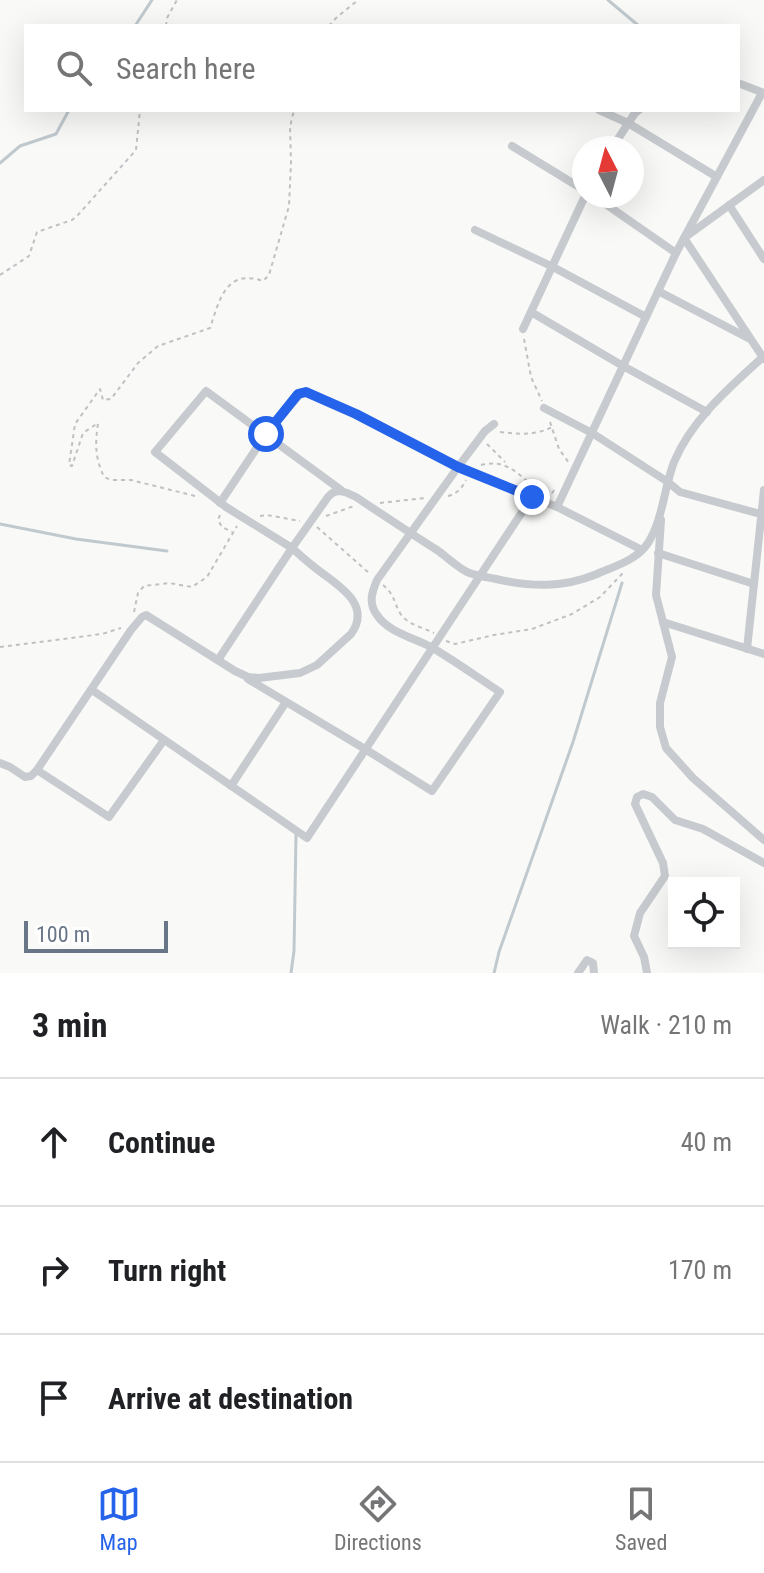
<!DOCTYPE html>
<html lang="en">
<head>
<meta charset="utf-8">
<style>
	:root { --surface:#fff; --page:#f2f2f2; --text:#202124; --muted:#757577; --line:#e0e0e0; --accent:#2563eb }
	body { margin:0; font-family:"Roboto Condensed",sans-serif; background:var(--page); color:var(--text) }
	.controls { position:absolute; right:24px; bottom:24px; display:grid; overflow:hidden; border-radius:0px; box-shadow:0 8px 32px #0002 }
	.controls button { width:72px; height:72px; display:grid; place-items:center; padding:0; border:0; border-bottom:2px solid var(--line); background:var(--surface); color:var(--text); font:40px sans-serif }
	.compass { position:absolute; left:572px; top:136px; width:72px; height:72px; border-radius:50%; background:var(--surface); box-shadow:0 8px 32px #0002; rotate:354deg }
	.scale { position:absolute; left:24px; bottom:20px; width:144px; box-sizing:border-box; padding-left:8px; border:4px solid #697688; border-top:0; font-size:22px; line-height:28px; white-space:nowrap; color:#697688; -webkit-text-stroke:6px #fff; paint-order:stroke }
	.stop { position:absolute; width:24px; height:24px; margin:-18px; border:6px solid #2563eb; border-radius:50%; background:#fff }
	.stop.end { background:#2563eb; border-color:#fff; box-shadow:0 2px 8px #0008 }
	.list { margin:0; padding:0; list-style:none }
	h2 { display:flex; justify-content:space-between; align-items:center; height:104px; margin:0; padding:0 32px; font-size:34px }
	h2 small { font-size:26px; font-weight:400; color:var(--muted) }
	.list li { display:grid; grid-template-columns:52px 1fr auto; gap:24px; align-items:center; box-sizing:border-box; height:128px; padding:0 32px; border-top:2px solid var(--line) }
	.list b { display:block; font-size:30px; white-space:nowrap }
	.list em { font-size:26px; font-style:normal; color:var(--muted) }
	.icon { flex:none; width:44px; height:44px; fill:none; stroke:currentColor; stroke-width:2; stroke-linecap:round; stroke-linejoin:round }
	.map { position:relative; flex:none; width:764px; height:973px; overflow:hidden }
	.search { position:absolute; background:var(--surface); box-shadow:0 8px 32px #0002; left:24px; right:24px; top:24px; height:88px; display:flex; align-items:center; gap:20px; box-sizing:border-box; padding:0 28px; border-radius:0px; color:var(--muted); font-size:30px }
	.sheet { height:488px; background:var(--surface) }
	nav { display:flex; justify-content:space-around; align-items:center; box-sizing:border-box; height:112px; border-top:2px solid var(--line); background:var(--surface); font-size:22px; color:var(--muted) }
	nav a { display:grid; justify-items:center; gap:4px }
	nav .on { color:var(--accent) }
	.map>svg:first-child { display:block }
</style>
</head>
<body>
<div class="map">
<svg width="764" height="973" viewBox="0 0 764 973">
	<rect width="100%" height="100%" fill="#f9f9f7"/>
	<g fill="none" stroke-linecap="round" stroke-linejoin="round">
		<g stroke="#c0c9ce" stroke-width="3">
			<path d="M608,0L639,26"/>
			<path d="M135,26L152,0"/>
			<path d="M0,163L20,146L56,134L69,110"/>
			<path d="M0,524L76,539L167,551"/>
			<path d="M291,973L294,951L296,835"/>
			<path d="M494,973L499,952L573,742L622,583"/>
		</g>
		<g stroke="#bfc1c4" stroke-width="2" stroke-dasharray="4 4" stroke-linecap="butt">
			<path d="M166,26L167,18L177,0"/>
			<path d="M329,26L336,18L358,0"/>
			<path d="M0,275L29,256L37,232L72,220L77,216L136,150L140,110"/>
			<path d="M524,339L531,377L542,401"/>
			<path d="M550,422L559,449L569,463"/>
			<path d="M500,432C518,434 535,436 552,427"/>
			<path d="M487,444L505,462"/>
			<path d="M481,465C507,459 516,473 535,487"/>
			<path d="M544,491L552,493L555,489"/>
			<path d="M195,496L131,480H111L104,477C95,457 95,445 98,423L83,433L72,466L69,465L75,424L100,389L103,400L111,399L138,363L158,346L210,328C219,302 225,268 263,281L269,275L289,206L291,162L290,127L294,110"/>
			<path d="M448,496C457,494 462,488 466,480"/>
			<path d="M380,503L425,498"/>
			<path d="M220,515L218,520L222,527L232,532"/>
			<path d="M260,516L267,515L300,521"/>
			<path d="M326,516L354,506"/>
			<path d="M317,527L369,573"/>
			<path d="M383,585C395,595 393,601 400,613C406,624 422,627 434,633"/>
			<path d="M134,612L138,593L144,586L169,583L192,587L207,577L237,526"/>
			<path d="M446,641L455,644L494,635L532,629L572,614L600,597L623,573"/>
			<path d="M0,647L102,634L121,628"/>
		</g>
		<g stroke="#c7cace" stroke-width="8">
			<path d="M738,83L764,93"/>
			<path d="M599,110L628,123L717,177"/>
			<path d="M512,146L584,190"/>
			<path d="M612,148L635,113L639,110"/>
			<path d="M594,196L676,253"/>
			<path d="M729,205L764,259"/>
			<path d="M475,230L553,267L646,317"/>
			<path d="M658,291L750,339"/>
			<path d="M531,312L623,366L707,412"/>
			<path d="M523,329L585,196"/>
			<path d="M764,359L684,238L764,180"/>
			<path d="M544,408L592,433L668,482L680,492L764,515"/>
			<path d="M220,503L266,434L302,392H306L356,414L458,467L557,507L676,253L762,93"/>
			<path d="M557,507L642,550"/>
			<path d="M661,520L656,595L672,657L660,703V727L666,748L693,778L764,840"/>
			<path d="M658,553L754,584"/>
			<path d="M663,622L764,654"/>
			<path d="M747,649L764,490"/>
			<path d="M218,660L292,548L226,507L155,452L206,391L341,490"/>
			<path d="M248,679L365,749L432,791L500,692C477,677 455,661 431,647C414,638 388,632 377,615C368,603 372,592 377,580L458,467L485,431L494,424"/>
			<path d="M92,690L307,838L532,497"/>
			<path d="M0,763L10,767L25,777L31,776L37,770L131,630L142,617L146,615L235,671L248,677L259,678L300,673L317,665L351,634C371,606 342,588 322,573C311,565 302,557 292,548L328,497C336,487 346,492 356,497C383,515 410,533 437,550C447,557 456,566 467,572C476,576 486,577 496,579C531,587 563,588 597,574C615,566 637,560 648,543C663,519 664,488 674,462C692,419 730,387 764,356"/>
			<path d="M37,770L109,817L164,740"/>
			<path d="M231,786L286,702"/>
			<path d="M578,973L587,960L593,963L594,973"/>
			<path d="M647,973L644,957L634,936L640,913L665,876L663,863L635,804L637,797L643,794L652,797L675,820L703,829L764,863"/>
		</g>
	</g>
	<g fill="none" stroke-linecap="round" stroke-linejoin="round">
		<path stroke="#2563eb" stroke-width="10" d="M266,434L298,394L306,392L356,414L458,467L532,497"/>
	</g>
</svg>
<div class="controls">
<button><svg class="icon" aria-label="locate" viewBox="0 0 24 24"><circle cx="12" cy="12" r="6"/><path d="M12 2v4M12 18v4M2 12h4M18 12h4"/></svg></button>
</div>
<svg class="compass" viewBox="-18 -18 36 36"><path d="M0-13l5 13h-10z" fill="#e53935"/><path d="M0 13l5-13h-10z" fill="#757577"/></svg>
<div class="scale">100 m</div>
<div class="stop" style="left:266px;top:434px"></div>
<div class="stop end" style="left:532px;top:497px"></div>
<div class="search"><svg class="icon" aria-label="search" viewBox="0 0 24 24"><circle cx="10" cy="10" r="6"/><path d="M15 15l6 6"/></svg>Search here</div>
</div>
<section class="sheet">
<h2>3 min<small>Walk · 210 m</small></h2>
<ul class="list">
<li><svg class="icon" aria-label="ahead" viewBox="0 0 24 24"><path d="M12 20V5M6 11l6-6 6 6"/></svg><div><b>Continue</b></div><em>40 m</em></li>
<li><svg class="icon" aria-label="right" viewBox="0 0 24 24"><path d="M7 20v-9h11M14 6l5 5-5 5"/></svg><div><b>Turn right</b></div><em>170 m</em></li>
<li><svg class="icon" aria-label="arrive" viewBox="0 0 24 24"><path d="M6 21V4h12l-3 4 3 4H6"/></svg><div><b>Arrive at destination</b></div></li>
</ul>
</section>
<nav>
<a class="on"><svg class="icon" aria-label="map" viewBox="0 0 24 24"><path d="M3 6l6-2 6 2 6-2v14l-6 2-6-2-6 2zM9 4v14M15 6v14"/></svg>Map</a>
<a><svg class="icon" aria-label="directions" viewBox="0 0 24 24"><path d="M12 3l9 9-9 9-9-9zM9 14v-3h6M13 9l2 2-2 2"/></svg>Directions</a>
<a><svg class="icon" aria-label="saved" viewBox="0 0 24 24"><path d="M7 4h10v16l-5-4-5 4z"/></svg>Saved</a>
</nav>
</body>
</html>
